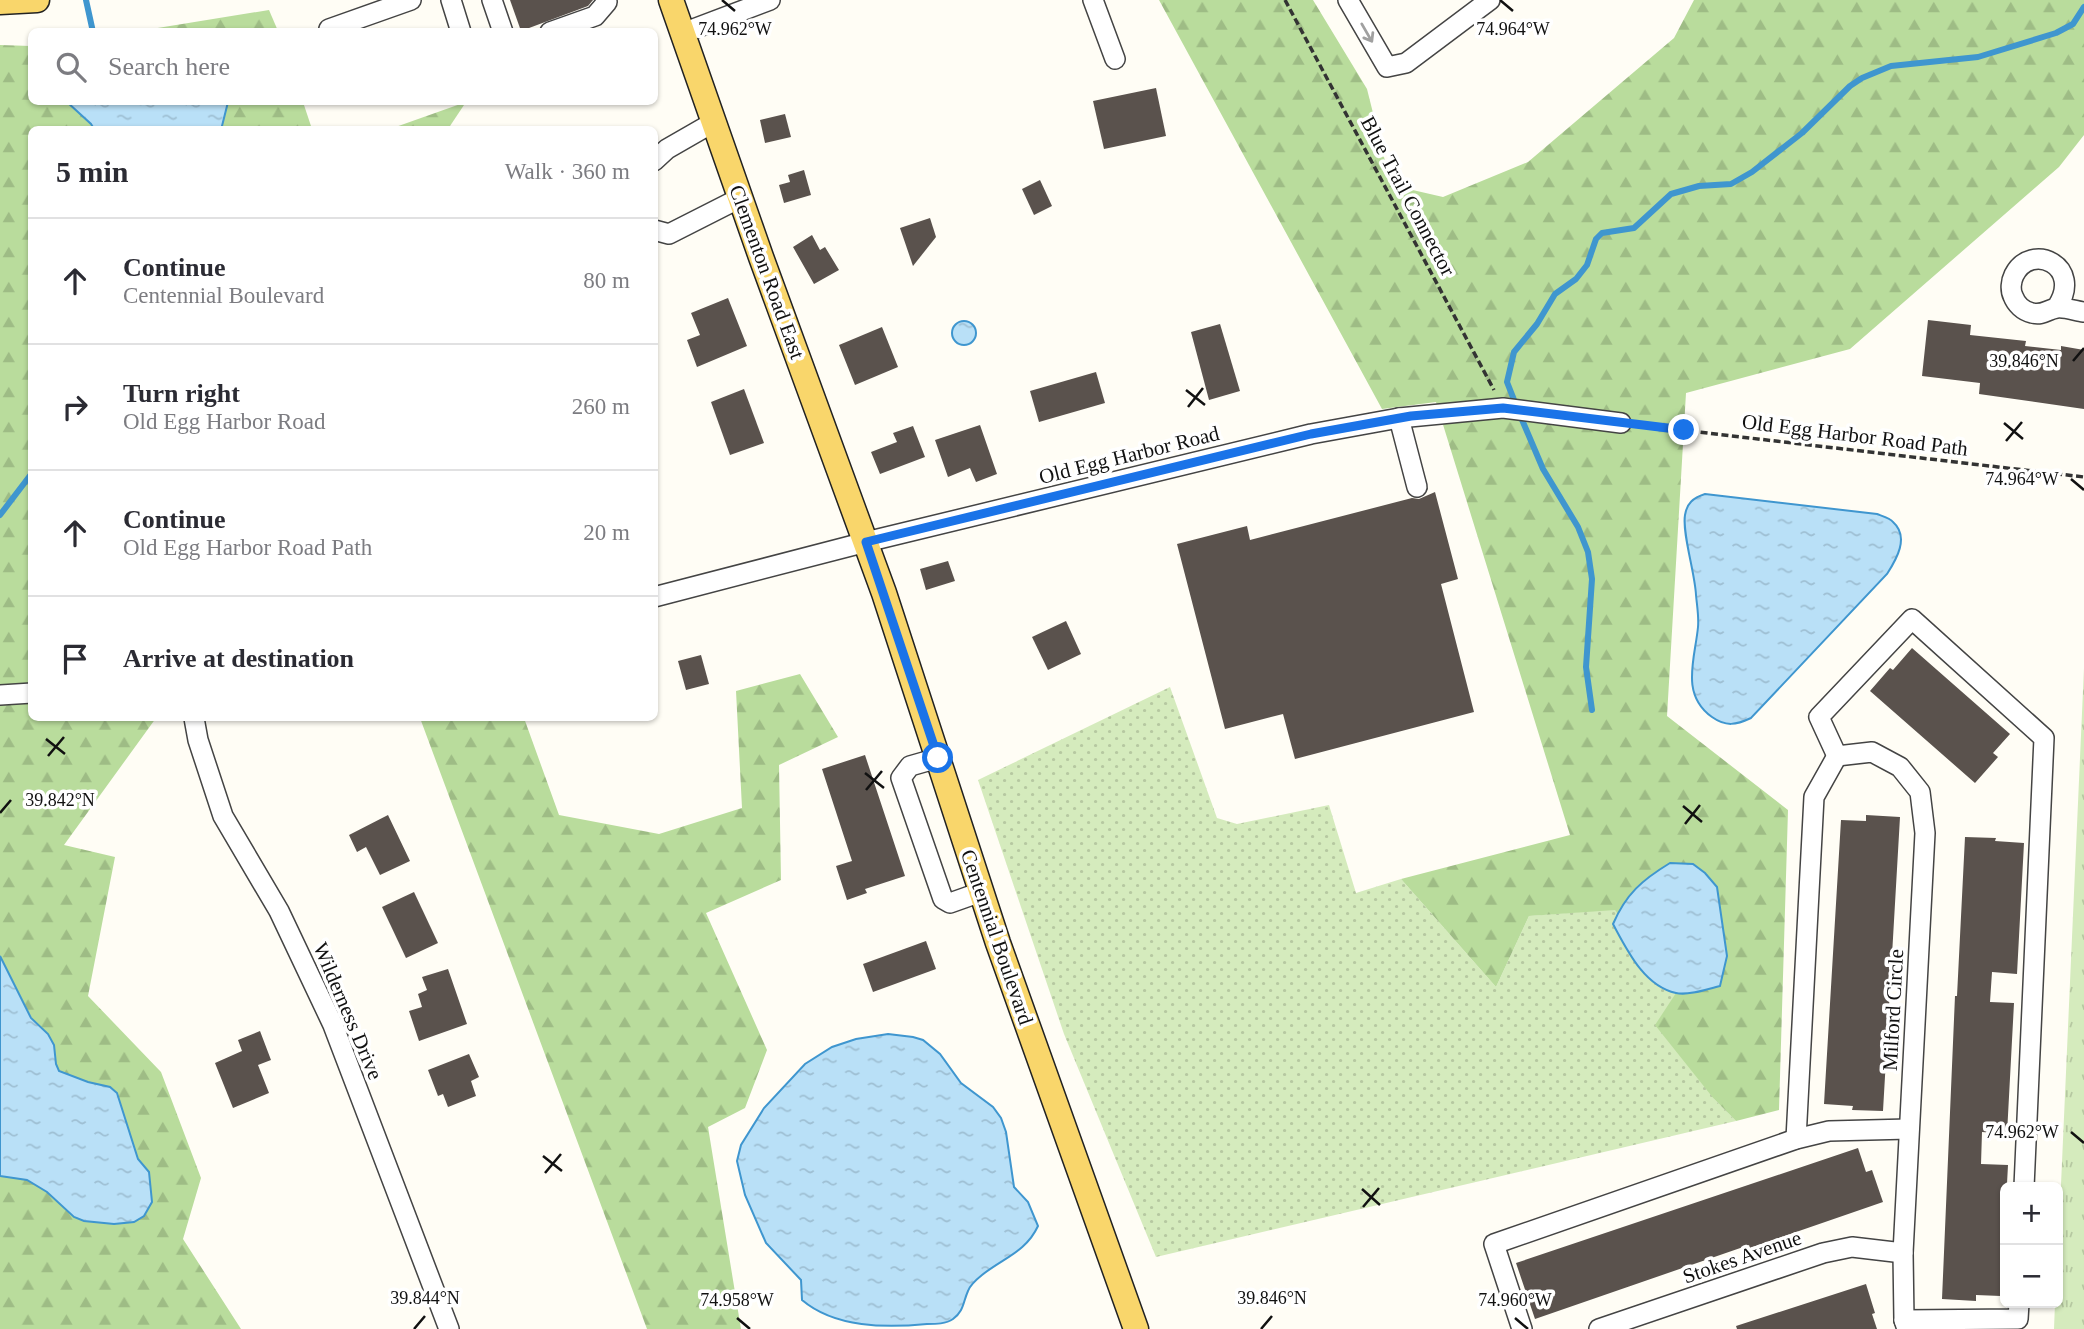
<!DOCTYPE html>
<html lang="en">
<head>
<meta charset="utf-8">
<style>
	:root { --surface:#fff; --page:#f2f2f3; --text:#2b2b33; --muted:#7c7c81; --line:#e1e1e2 }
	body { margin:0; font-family:"Times New Roman",serif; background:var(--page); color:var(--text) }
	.controls { position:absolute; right:21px; bottom:21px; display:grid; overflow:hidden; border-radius:10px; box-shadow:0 2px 5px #0004 }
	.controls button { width:63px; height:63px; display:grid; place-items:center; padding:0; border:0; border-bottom:2px solid var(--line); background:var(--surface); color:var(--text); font:35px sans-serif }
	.stop { position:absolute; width:21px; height:21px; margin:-16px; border:5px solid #1a73e8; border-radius:50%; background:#fff }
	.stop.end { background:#1a73e8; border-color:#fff; box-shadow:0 2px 7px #0008 }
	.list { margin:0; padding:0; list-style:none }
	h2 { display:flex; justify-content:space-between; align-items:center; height:91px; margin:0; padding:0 28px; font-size:30px }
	h2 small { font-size:23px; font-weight:400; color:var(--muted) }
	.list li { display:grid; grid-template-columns:46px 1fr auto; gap:21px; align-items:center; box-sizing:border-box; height:126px; padding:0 28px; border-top:2px solid var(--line) }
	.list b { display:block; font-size:26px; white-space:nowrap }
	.list p { margin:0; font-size:23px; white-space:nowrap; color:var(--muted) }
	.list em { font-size:23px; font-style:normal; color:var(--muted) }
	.icon { flex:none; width:38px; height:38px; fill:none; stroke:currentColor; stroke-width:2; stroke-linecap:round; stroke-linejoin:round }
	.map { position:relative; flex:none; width:2084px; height:1329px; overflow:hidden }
	.search { position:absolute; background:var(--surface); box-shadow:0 2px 5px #0004; left:28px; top:28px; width:630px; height:77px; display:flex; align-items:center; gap:18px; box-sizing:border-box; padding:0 24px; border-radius:10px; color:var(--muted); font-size:26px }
	.panel { position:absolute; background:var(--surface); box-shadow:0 2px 5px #0004; left:28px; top:126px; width:630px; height:595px; border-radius:10px }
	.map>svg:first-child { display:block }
</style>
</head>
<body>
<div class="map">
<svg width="2084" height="1329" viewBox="0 0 2084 1329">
	<defs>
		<pattern id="grass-dots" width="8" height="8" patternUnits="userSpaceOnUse" patternTransform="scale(1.75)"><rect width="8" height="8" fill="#d5ebbd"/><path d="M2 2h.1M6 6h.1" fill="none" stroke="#b6c8a1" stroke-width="1.8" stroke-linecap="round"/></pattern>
		<pattern id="forest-firs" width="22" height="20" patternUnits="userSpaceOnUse" patternTransform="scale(1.75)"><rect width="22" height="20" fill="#b9dc9c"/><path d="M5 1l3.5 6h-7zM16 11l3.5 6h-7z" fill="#9ebc85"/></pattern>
		<pattern id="park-tufts" width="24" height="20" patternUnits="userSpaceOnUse" patternTransform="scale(1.75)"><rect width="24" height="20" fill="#d5ebbd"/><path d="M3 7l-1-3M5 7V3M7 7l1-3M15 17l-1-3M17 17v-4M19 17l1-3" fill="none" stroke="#b6c8a1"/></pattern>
		<pattern id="water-ripples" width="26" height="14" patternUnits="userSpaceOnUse" patternTransform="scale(1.75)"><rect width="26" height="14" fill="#b9e0f7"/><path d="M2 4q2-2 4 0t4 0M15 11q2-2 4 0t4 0" fill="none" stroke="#9ebfd3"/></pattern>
	</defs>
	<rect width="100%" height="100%" fill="#fffdf5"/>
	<path fill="url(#grass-dots)" d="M1170,687L1217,818L1237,824L1329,805L1356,893L1401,879L1496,987L1529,916L1615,909L1676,993L1714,1099L1736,1121L1156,1257L1064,1034L978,780Z"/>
	<g fill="url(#forest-firs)">
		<path d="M1159,0H1313L1367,89L1391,185L1443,197L1528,162L1674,38L1694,0H2084V135L2059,167L1850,349L1686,393L1667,716L1788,810L1779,1110L1736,1121L1714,1099L1655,1025L1676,993L1615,910L1529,916L1496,987L1401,879L1570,835L1436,402L1382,409Z"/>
		<path d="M269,10L278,31L133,32Z"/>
		<path d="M0,45L31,46L32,102H303L312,129L32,130V718H156L64,845L115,857L88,996L161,1072L201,1178L183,1239L241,1329H0V1176L12,1171L117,1093L59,1071L0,956Z"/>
		<path d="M466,102L448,129H390Z"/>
		<path d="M800,674L838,737L779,765L781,880L706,913L767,1050L745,1108L708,1127L741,1329H647L420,718H524L559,815L659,834L742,808L736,691Z"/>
	</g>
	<path fill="url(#park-tufts)" d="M2084,668V1329H2054L2055,1303H2058V1252Z"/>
	<g fill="url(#water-ripples)" stroke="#3f96cf" stroke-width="2">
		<path d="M67,102H228L221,130L94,129L91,124Z"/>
		<circle cx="964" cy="333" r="12"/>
		<path d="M1705,494L1877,514C1882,516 1890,518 1893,522C1910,537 1896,560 1887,574L1751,718C1736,725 1726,727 1712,717C1680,694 1695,659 1698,627C1699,617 1697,606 1696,595C1695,573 1682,533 1685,515C1687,503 1693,498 1705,494Z"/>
		<path d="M1670,863L1693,864L1705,873L1717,887L1727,956L1720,986C1708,989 1688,996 1676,993C1644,986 1627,950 1613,924C1626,894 1642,880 1670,863Z"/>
		<path d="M0,956L31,1018L48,1034L54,1045L56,1064L59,1071L88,1082L110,1087L117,1093L138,1159L149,1172L152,1202L144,1216L134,1222L114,1224L84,1221L74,1217L47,1192L27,1180L0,1176Z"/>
		<path d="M888,1034L913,1037L923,1040L940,1054L961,1083L993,1107L1001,1118L1006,1132L1014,1187L1028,1202L1038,1226C1026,1252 1003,1258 982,1275C977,1279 970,1285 968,1291C963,1302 964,1311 953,1319C946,1324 936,1324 927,1324C886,1328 835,1328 802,1300L801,1280L766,1243L745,1195L737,1161L741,1145L764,1108L805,1064L832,1047L856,1039Z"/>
	</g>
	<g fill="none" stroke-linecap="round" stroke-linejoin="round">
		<g stroke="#3f96cf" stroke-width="6">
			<path d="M86,0L93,32"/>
			<path d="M1516,405L1507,382L1514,352L1537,324L1555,294L1576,279L1587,265L1596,239L1602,233L1634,228L1671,194L1699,186L1731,184L1752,172L1802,133L1850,86L1862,78L1891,66L1978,57L2056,33L2073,24L2084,7"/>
			<path d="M1520,415L1543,469L1578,527L1588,552L1592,579L1586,667L1592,710"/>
			<path d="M0,515L32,473"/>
		</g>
	</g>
	<g fill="#5a524d">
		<path d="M510,0H593L588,6L521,31Z"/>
		<path d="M1156,88L1166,136L1104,149L1093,101Z"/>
		<path d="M785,114L791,137L765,143L760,120Z"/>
		<path d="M804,170L811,195L784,203L779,185L790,182L788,175Z"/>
		<path d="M1040,180L1052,206L1034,215L1022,189Z"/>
		<path d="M930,218L936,237L913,266L900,228Z"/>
		<path d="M812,235L820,250L825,247L839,270L814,284L793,247Z"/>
		<path d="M728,298L747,346L697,367L687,340L700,335L691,313Z"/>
		<path d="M1928,320L1971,325L1970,335L2026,341L2025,346L2061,350V346L2084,350V409L1979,394L1980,383L1922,376Z"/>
		<path d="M1220,324L1240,391L1209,400L1191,332Z"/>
		<path d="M882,327L898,367L855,385L839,345Z"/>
		<path d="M1096,372L1105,403L1039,422L1030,391Z"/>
		<path d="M744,389L764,443L730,455L711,402Z"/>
		<path d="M980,425L997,474L976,482L970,468L948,477L935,440Z"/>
		<path d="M913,426L925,457L880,474L871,452L897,442L893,433Z"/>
		<path d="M1435,492L1458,579L1441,584L1474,712L1295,759L1283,714L1225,729L1177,544L1247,526L1250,540L1412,498L1419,499Z"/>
		<path d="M948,561L955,581L926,590L920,569Z"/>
		<path d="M1066,621L1081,654L1048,670L1032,637Z"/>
		<path d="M1912,648L2010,734L1993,753L1998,757L1975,783L1870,691L1890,668L1893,670Z"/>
		<path d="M701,655L709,684L686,690L678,661Z"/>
		<path d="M865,755L905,876L865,889L867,893L847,900L836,866L852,861L822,769Z"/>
		<path d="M388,815L410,861L380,875L366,847L357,852L349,835Z"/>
		<path d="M1866,815L1900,817L1883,1111L1852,1110L1853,1106L1824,1104L1841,820L1866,821Z"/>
		<path d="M1965,837L1996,838L1995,841L2024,843L2017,974L1992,972L1990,1002L2014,1003L2007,1134L1982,1132L1981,1164L2008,1165L2001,1296L1976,1295V1301L1942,1299L1955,996H1957Z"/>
		<path d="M414,892L438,943L406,958L382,907Z"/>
		<path d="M926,941L936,969L873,992L863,964Z"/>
		<path d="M448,969L467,1024L419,1041L409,1011L422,1007L418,994L427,990L422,977Z"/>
		<path d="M260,1031L271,1060L258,1065L269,1093L233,1108L215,1063L242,1051L238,1040Z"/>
		<path d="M469,1054L479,1077L471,1081L476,1096L448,1107L443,1094L438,1096L428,1070Z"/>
		<path d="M1858,1148L1866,1172L1872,1170L1883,1202L1750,1248L1749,1245L1535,1319L1516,1263Z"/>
		<path d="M1866,1284L1875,1313L1872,1314L1877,1329H1737L1736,1326Z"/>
	</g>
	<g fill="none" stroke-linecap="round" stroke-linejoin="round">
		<defs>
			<g id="minor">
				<path d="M451,0L461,32"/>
				<path d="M492,0L503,32"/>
				<path d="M1093,0L1115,59"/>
				<path d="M1348,0L1387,67L1406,63L1490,0"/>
				<path d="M329,29L411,0"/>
				<path d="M550,32L595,16L607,2"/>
				<path d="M683,33L770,0"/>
				<path d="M654,161L667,149L714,122"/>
				<path d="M654,230L669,234L740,198"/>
				<path d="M2057,307C2084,266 2031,241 2014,275C2011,281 2010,290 2013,296C2016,304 2023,311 2032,313C2043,316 2048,309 2057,308C2065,307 2076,311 2084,312"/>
				<path d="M1399,418L1417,487"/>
				<path d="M654,597L866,542L1311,434L1399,418L1503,408L1621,423"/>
				<path d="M0,695L32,693"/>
				<path d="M194,718L198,740L223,816L279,911L333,1025L449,1329"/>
				<path d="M1837,756L1819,717L1912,619L2044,738L2024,1187"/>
				<path d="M1837,756L1872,752L1900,767L1920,792L1925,833L1903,1253L1904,1320L1907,1329"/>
				<path d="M938,758L910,766L901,778L943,899L950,903L981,892"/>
				<path d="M1796,1139L1814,797L1837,756"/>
				<path d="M1904,1320L2018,1319L2019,1303"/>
				<path d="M1522,1329L1494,1244L1796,1139L1829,1131L1909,1129"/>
				<path d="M1599,1329L1823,1253L1852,1247L1903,1253"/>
			</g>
			<g id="major">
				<path d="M671,0L761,257L884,593L998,943L1136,1329"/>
				<path d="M0,2L37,0"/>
			</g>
		</defs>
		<use href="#minor" stroke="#444" stroke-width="22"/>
		<use href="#major" stroke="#222" stroke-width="27"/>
		<g stroke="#333" stroke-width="3.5" stroke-dasharray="7 3.5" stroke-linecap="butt">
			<path d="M1285,0L1494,390"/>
			<path d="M1638,425L2084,477"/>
		</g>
		<use href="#minor" stroke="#fff" stroke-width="19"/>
		<use href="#major" stroke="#f9d66b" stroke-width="24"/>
	</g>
	<defs><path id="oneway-shaft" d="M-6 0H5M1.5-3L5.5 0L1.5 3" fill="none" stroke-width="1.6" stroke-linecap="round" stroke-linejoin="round" transform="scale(1.75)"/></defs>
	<use stroke="#a0a0a0" href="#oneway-shaft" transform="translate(1367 33) rotate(60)"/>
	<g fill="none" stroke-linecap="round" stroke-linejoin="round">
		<path stroke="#1a73e8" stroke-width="9" d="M938,758L866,542L1311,434L1411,416L1503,408L1684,430"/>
	</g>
	<path fill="none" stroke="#111" stroke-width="2.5" d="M722,0L735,11M1500,0L1513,11M2073,361L2084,348M1186,390L1205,405M1188,407L1203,388M2004,423L2023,439M2006,441L2022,422M2071,479L2084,490M46,739L65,754M48,756L64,737M865,773L884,788M866,790L882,771M1683,806L1702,822M0,813L11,800M1685,824L1700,805M2071,1132L2084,1143M543,1156L562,1171M545,1173L561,1154M1362,1189L1380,1205M1363,1207L1379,1188M737,1318L750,1329M1515,1318L1528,1329M414,1329L425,1316M1261,1329L1272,1316"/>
	<g text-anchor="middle" stroke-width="7" stroke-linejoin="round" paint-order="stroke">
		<g font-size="21" fill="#111" stroke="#fff">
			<text transform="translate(1408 196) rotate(62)" y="7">Blue Trail Connector</text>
			<text transform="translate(767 272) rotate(70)" y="7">Clementon Road East</text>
			<text transform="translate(1855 435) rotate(7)" y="7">Old Egg Harbor Road Path</text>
			<text transform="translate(1129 455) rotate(-14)" y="7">Old Egg Harbor Road</text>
			<text transform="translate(997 937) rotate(71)" y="7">Centennial Boulevard</text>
			<text transform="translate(1893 1010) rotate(-87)" y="7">Milford Circle</text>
			<text transform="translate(348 1011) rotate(67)" y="7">Wilderness Drive</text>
			<text transform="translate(1742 1257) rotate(-19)" y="7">Stokes Avenue</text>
		</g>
	</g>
	<g font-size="18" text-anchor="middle" fill="#111" stroke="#fff" stroke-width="7" stroke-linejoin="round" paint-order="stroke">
		<text x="735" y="35">74.962°W</text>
		<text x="1513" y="35">74.964°W</text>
		<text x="2024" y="367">39.846°N</text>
		<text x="2022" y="485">74.964°W</text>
		<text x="60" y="806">39.842°N</text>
		<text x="2022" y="1138">74.962°W</text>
		<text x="425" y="1304">39.844°N</text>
		<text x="1272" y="1304">39.846°N</text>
		<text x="737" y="1306">74.958°W</text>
		<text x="1515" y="1306">74.960°W</text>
	</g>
</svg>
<div class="controls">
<button>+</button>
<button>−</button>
</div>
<div class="stop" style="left:938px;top:758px"></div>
<div class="stop end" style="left:1684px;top:430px"></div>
<div class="search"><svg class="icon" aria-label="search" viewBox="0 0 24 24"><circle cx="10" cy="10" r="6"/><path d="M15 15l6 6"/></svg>Search here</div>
<section class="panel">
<h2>5 min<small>Walk · 360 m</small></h2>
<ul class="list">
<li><svg class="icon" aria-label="ahead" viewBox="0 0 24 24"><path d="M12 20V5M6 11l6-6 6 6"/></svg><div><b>Continue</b><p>Centennial Boulevard</p></div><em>80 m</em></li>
<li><svg class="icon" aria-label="right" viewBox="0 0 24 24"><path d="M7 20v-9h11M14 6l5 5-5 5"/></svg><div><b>Turn right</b><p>Old Egg Harbor Road</p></div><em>260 m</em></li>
<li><svg class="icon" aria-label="ahead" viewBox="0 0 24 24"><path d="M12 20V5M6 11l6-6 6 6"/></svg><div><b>Continue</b><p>Old Egg Harbor Road Path</p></div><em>20 m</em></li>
<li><svg class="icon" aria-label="arrive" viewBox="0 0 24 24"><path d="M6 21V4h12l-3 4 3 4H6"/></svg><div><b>Arrive at destination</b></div></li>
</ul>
</section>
</div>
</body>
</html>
